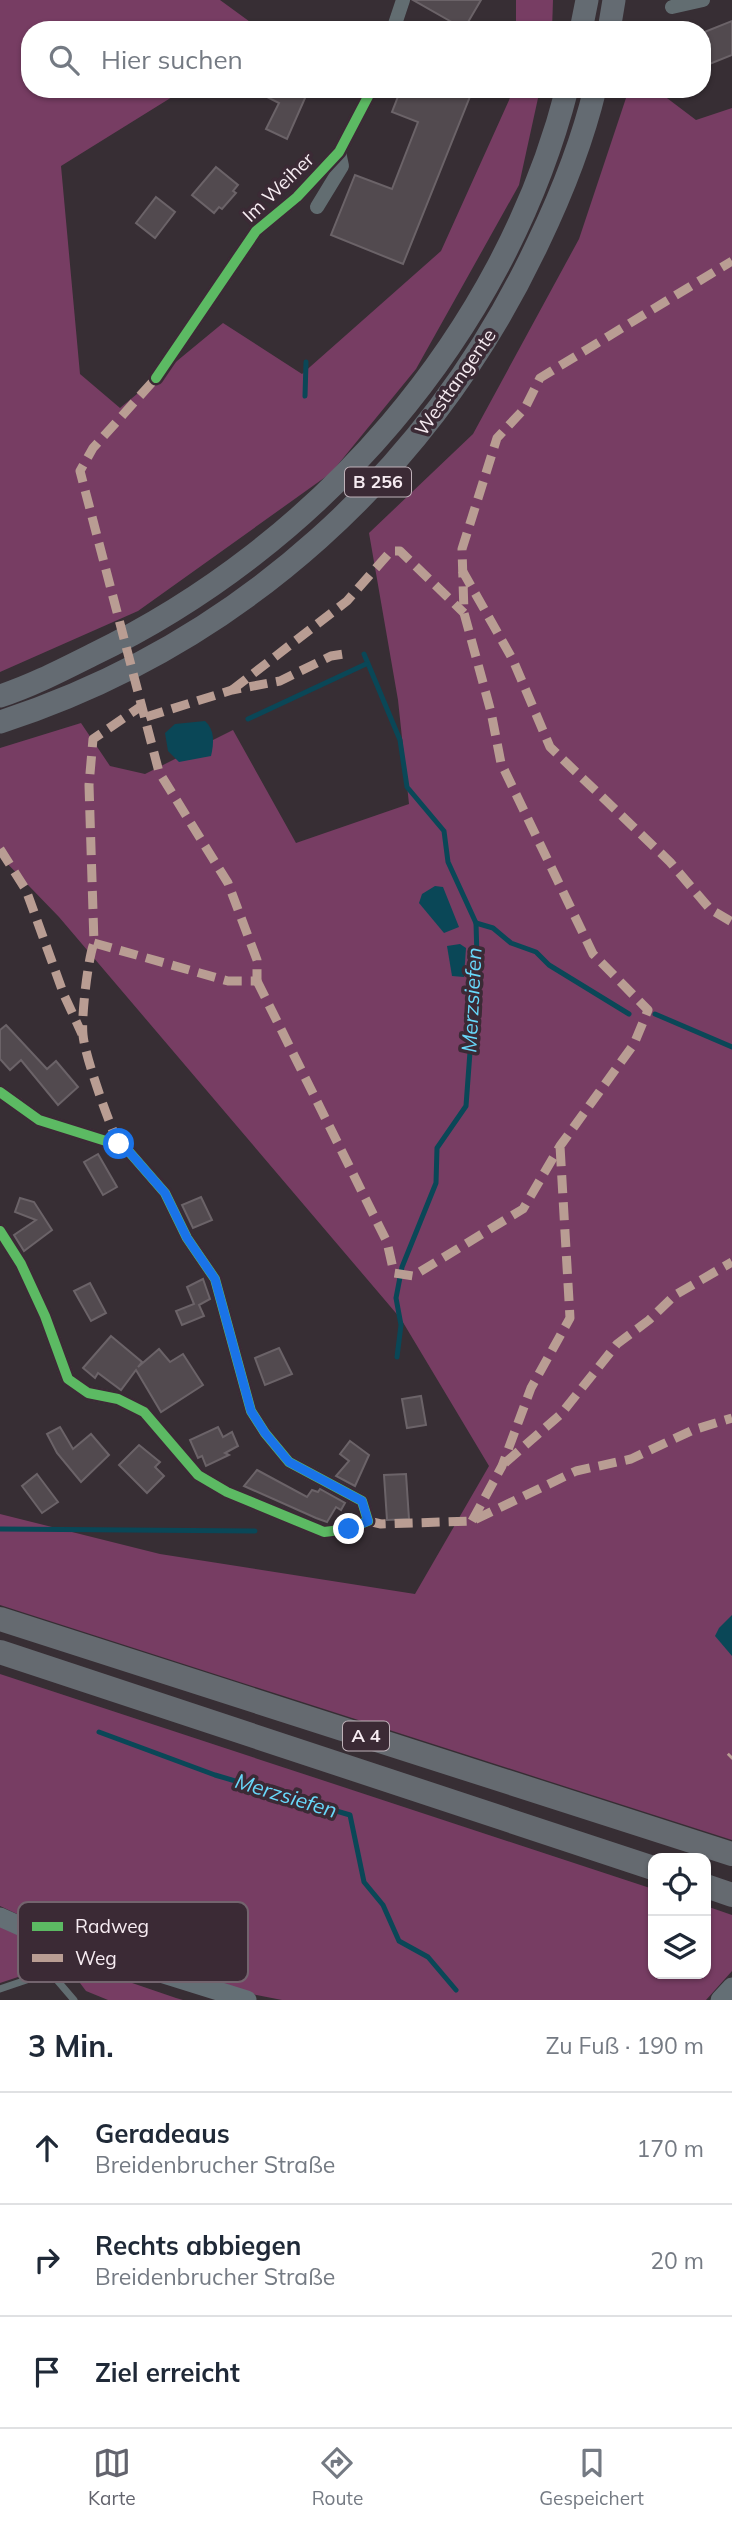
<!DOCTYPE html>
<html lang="de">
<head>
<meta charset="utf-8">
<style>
	:root { --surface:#fff; --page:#f2f2f3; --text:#1f2937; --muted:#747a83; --line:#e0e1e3; --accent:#62636d }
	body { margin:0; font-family:Mulish,sans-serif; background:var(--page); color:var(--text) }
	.controls { position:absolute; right:21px; bottom:21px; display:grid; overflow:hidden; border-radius:14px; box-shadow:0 2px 5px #0004 }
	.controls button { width:63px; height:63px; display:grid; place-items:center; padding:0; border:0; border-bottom:2px solid var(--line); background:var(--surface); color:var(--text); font:35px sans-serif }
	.stop { position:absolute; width:21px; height:21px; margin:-16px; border:5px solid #1a73e8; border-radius:50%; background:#fff }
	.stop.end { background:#1a73e8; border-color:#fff; box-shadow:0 2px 7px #0008 }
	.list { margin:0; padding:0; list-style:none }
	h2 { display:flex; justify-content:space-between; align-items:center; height:91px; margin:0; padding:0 28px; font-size:30px }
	h2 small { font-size:23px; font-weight:400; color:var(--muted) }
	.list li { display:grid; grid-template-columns:46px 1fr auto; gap:21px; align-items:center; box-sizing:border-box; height:112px; padding:0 28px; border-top:2px solid var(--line) }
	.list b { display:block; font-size:26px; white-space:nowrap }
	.list p { margin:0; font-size:23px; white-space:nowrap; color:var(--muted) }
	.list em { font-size:23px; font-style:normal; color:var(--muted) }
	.icon { flex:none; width:38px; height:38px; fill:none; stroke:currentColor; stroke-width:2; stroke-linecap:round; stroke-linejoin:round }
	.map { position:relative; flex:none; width:732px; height:2000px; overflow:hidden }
	.search { position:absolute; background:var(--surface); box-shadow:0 2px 5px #0004; left:21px; right:21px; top:21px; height:77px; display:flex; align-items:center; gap:18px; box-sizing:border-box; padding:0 24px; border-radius:28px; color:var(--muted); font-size:26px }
	.sheet { height:427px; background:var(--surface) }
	nav { display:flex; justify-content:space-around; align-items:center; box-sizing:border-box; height:98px; border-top:2px solid var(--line); background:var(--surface); font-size:19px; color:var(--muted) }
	nav a { display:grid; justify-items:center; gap:4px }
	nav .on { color:var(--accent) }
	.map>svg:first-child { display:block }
</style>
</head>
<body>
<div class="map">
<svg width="732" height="2000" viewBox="0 0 732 2000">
	<rect width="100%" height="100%" fill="#372e34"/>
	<g fill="#773d63">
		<path d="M0,0H220L261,30H30V89H185L61,166L80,374L120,408L223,323L302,374L441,251L514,89H540L519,185L416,369L331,473L138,611L0,672Z"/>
		<path d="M516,0H553L552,30H516Z"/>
		<path d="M629,89H655L696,120L732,108V1840L0,1605V1514L160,1554L415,1594L489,1466L401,1319L59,917L0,856V748L81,723L110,766L145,774L233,730L296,843L409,804L398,700L369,533L473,434L579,239Z"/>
		<path d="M0,1674L653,1889V1974H706V1906L732,1915V1971L706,2000H282L252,1994L47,1928L0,1906Z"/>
		<path d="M0,1923L35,1939L39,1970L0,1983Z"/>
		<path d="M62,1959L176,1998L183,2000H108L86,1991Z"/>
	</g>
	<g fill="#0a4757">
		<path d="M205,721C215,730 214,743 211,756L179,762L168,751L165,733L175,724Z"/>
		<path d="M435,886L443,887L459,927L444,933L419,903L422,894Z"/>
		<path d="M460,944L466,948L464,977L452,976L447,946Z"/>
		<path d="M732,1615V1656L715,1636L719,1628Z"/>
	</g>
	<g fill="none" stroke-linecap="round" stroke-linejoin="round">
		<g stroke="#0a4757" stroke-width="5">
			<path d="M305,396L306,362"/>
			<path d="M364,654L400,740L407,787L444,831L448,862L476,923L477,957L466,1106L437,1148L436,1183L402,1267L396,1298L401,1325L397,1357"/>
			<path d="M248,719L366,664"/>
			<path d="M476,923L493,928L511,943L536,952L549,965L629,1014"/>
			<path d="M655,1014L732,1047"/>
			<path d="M0,1529L255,1531"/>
			<path d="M99,1732L215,1775L350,1815L364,1882L383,1905L399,1941L428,1957L456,1990"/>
		</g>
	</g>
	<g fill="#524a4f" stroke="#6b6368" stroke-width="2">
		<path d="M413,0H481L464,29Z"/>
		<path d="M732,21V55L702,67V33Z"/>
		<path d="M251,89H309L287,139L266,129L279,103Z"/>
		<path d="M401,89H473L403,264L331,235L355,175L392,189L418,122L392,112Z"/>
		<path d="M216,167L238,185L233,191L236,193L222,209L219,207L214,213L192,195Z"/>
		<path d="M156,197L175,212L155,238L136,223Z"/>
		<path d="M6,1025L47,1069L56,1061L78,1087L58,1105L21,1060L10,1070L0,1059V1030Z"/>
		<path d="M98,1154L117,1187L103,1195L84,1162Z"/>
		<path d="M201,1197L212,1220L193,1228L182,1205Z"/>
		<path d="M20,1198L34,1202L52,1230L24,1251L14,1235L36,1220L15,1212Z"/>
		<path d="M203,1279L210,1299L199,1305L204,1316L182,1325L176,1311L194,1304L187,1287Z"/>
		<path d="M90,1283L106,1313L91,1321L74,1291Z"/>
		<path d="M111,1336L142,1362L138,1367L159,1349L170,1362L183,1354L203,1385L161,1412L136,1370L121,1390L98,1373L95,1378L83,1368Z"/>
		<path d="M279,1348L292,1374L265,1385L255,1358Z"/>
		<path d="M421,1396L426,1425L407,1428L402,1399Z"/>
		<path d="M60,1427L73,1449L91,1434L109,1455L81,1482L57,1453L47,1434Z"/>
		<path d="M218,1427L223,1437L232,1432L238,1446L225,1453L229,1455L206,1466L202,1456L198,1458L190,1440Z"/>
		<path d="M350,1441L369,1455L355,1486L336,1476L349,1461L340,1454Z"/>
		<path d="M139,1445L160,1462L155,1467L164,1476L147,1493L119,1465Z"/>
		<path d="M257,1470L307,1497L312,1490L318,1492L320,1489L345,1503L341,1510L336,1507L327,1522L316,1518L244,1486Z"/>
		<path d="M37,1474L58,1502L42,1513L22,1486Z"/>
		<path d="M406,1474L409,1519L387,1520L384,1475Z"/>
	</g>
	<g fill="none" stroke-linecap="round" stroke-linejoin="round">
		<g stroke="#626d71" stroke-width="7">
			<path d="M50,1972L74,2000"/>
			<path d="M0,1989L50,1972L46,1941"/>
		</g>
		<g stroke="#626d71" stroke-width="14">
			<path d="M672,7L703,0"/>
			<path d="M393,30L403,0"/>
			<path d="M317,207L342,166L339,152"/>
			<path d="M156,378L256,231L297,197L339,152L372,89"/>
			<path d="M0,1092L39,1120L125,1147L165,1193L187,1238L215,1279L251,1411L265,1433L289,1462L362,1501L368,1521L349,1529L324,1532L227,1492L198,1475L144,1412L118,1399L88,1393L68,1379L45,1316L21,1264L0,1231"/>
		</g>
		<g stroke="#646f75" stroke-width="19">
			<path d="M0,1917L45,1937L247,2000"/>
			<path d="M720,2000L732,1987"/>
		</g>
		<g stroke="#646b72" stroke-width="23">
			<path d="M581,30L587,0"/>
			<path d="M609,30L614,0"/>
			<path d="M0,696C31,686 62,670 92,655C319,546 504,335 567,89"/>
			<path d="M0,722C240,644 431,470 538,243C562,193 582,143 595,89"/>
		</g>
		<g stroke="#656a70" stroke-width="24">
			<path d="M0,1619L732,1854"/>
			<path d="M0,1652L653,1868"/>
			<path d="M706,1886L732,1895"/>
		</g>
		<g stroke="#b99d93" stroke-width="9" stroke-dasharray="18 9" stroke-linecap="butt">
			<path d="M462,570L513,660L550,747L670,862L710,909L732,922"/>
			<path d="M232,690L347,601L391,551H400L464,613"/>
			<path d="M146,717L232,690L280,681L331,656L344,654"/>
			<path d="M0,849L26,890L64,995L82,1034"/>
			<path d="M94,943L228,981H257V960L228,883L159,772L80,471L93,448L156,378"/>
			<path d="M257,981L387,1242L394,1273L413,1276L523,1209L560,1146L634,1044L648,1010L593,954L501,763L491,712L464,613L462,549L497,438L525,408L540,378L732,261"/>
			<path d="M119,1145C109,1123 85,1057 83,1035C81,1017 88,958 94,943L89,785L93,739L143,705"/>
			<path d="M505,1463L561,1414L617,1344L649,1320L675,1295L732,1262"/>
			<path d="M368,1521L381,1524L472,1521L576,1471L631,1459L693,1430L732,1418"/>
			<path d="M472,1521L502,1466L531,1388L570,1318L560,1146"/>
			<path d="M730,1758L732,1756"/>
		</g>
		<defs>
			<g id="cycleway">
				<path d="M156,378L256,231L297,197L339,152L372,89"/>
				<path d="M0,1092L39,1120L125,1147L165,1193L187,1238L215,1279L251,1411L265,1433L289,1462L362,1501L368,1521L349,1529L324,1532L227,1492L198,1475L144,1412L118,1399L88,1393L68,1379L45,1316L21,1264L0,1231"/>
			</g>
		</defs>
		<use href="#cycleway" stroke="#3b2a35" stroke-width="15"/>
		<use href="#cycleway" stroke="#5cba63" stroke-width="10"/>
	</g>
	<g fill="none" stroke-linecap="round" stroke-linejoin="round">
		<path stroke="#1a73e8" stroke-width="9" d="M119,1144L125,1147L165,1193L187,1238L215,1279L251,1411L265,1433L289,1462L362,1501L368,1521L349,1529"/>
	</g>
	<g text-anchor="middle" stroke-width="7" stroke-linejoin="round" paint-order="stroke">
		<g fill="#3b2a35" stroke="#bfb2b9" stroke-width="2">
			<rect x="345" y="467.5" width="66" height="29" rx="5"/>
			<rect x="343" y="1721.5" width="46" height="29" rx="5"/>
		</g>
		<g font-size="18" font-weight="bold" fill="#f7ecf2">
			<text x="378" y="488">B 256</text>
			<text x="366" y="1742">A 4</text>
		</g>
		<g font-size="19" fill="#f7ecf2" stroke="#3b2a35">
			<text transform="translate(278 187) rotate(-44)" y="7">Im Weiher</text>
			<text transform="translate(455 382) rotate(-55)" y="7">Westtangente</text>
		</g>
		<g font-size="21" font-style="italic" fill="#68d9fb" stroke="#3b2a35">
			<text transform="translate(472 1000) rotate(-87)" y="7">Merzsiefen</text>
			<text transform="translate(286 1796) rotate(17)" y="7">Merzsiefen</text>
		</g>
	</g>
	<rect x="18" y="1902" width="230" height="80" rx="10" fill="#3b2a35" stroke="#73646e" stroke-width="2"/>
	<rect x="32" y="1922" width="31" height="9" fill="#5cba63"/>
	<rect x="32" y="1954" width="31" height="8" fill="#b99d93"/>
	<g font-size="19" fill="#f7ecf2">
		<text x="75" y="1933">Radweg</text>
		<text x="75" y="1965">Weg</text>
	</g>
</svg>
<div class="controls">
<button><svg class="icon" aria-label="locate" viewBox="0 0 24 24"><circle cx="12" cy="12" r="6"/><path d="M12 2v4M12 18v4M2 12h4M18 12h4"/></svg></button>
<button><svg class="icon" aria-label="layers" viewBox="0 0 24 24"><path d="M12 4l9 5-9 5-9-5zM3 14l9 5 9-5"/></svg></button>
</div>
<div class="stop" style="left:119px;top:1144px"></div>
<div class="stop end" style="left:349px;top:1529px"></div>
<div class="search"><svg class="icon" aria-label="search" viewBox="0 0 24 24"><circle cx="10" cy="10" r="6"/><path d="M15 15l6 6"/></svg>Hier suchen</div>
</div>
<section class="sheet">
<h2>3 Min.<small>Zu Fuß · 190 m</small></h2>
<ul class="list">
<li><svg class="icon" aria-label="ahead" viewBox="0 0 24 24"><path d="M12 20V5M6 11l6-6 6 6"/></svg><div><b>Geradeaus</b><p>Breidenbrucher Straße</p></div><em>170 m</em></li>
<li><svg class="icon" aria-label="right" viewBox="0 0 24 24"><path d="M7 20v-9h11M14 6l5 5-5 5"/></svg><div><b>Rechts abbiegen</b><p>Breidenbrucher Straße</p></div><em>20 m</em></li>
<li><svg class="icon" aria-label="arrive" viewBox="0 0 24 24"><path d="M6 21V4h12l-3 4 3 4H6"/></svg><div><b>Ziel erreicht</b></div></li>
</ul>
</section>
<nav>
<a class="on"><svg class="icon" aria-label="map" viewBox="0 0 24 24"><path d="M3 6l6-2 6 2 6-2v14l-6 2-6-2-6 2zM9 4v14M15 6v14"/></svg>Karte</a>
<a><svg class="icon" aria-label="directions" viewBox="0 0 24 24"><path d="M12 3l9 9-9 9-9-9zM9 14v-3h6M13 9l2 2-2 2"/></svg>Route</a>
<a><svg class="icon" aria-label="saved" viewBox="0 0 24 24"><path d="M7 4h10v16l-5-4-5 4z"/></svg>Gespeichert</a>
</nav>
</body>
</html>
